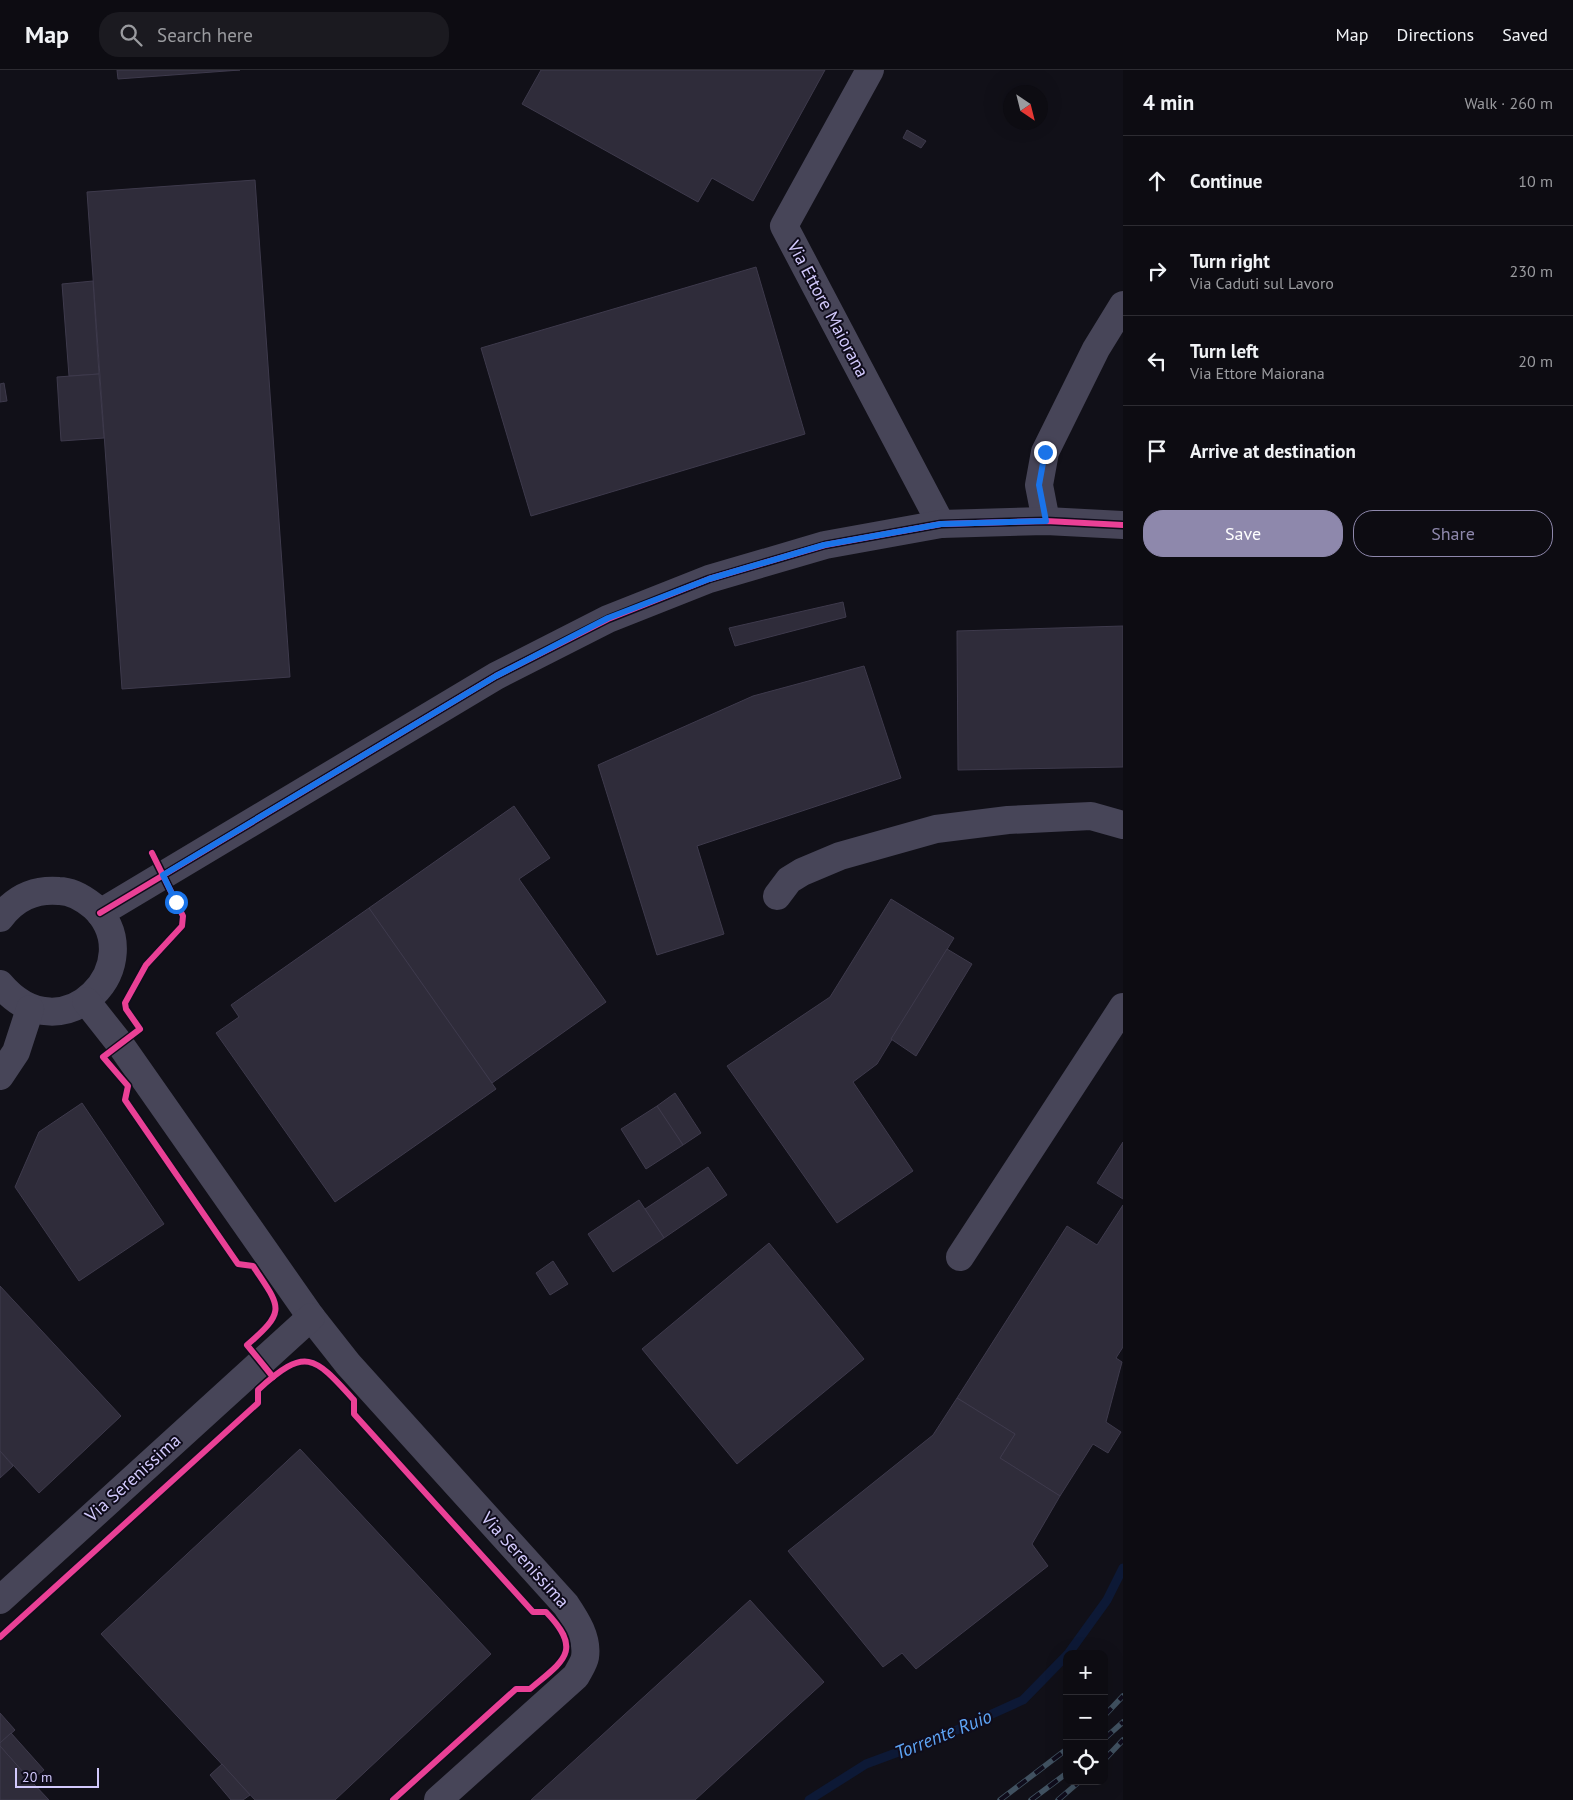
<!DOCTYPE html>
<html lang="en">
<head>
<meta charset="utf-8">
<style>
	:root { --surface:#0d0c12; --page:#1b1a20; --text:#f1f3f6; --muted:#9a9b9f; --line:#2d2c32; --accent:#8e88ac }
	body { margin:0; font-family:"PT Sans",sans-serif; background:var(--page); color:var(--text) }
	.controls { position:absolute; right:15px; bottom:15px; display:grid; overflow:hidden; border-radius:10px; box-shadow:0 5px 20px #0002 }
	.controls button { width:45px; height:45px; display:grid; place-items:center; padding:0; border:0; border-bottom:1px solid var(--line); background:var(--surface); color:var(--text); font:25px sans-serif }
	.compass { position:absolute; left:1003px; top:15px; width:45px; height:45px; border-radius:50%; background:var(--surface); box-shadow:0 5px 20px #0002; rotate:145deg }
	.scale { position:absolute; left:15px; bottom:12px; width:84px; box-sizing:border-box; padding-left:5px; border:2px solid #d2c9fc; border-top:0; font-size:14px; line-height:18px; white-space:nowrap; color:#d2c9fc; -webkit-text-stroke:4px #0f0c1b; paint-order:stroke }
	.stop { position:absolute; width:15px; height:15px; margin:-11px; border:4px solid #1a73e8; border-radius:50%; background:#fff }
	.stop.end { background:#1a73e8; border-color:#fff; box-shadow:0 1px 5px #0008 }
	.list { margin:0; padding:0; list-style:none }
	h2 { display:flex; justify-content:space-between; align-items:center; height:65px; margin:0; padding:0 20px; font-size:21px }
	h2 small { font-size:16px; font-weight:400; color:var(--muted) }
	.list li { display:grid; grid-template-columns:32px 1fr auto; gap:15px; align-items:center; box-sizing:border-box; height:90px; padding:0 20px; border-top:1px solid var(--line) }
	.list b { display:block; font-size:19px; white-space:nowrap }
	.list p { margin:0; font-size:16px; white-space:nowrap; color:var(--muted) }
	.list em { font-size:16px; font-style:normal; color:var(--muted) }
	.actions { display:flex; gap:10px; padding:15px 20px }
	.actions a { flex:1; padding:11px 0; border:1px solid var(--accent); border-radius:20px; text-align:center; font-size:18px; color:var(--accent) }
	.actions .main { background:var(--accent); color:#fff }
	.icon { flex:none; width:28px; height:28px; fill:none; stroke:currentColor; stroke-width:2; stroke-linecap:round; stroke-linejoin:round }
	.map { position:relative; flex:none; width:1123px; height:1730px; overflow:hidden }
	header { display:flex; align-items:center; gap:30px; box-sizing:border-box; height:70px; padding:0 25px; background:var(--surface); border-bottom:1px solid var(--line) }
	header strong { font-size:24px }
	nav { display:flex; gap:28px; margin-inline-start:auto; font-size:18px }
	.search { width:350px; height:45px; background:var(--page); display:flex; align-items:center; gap:12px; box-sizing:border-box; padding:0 18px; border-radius:20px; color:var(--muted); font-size:19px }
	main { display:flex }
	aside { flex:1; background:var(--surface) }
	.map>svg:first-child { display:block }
</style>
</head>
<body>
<header>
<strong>Map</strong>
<div class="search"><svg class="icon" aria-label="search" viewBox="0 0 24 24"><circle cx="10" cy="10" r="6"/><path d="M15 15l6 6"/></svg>Search here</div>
<nav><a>Map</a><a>Directions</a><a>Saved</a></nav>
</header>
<main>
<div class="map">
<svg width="1123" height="1730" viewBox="0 0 1123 1730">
	<rect width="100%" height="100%" fill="#111018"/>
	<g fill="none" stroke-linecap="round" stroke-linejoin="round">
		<g stroke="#0d1936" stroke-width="9">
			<path d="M1068,1584L1107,1530L1123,1498"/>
			<path d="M809,1730L866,1694L950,1663L1023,1630L1067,1585"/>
		</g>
	</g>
	<g fill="#2f2c3a" stroke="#3e3a4c">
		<path d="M117,0H240L118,9Z"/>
		<path d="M541,0H825L753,131L712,108L698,132L522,34Z"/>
		<path d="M907,60L926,71L921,78L903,68Z"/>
		<path d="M255,110L290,607L122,619L87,122Z"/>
		<path d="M756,197L805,364L531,446L481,278Z"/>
		<path d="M93,211L99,304L69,306L62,214Z"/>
		<path d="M99,304L104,368L61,371L57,307Z"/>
		<path d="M4,313L7,331L0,332V314Z"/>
		<path d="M843,532L846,547L735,576L729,558Z"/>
		<path d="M1123,556V697L958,700L957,561Z"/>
		<path d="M864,596L901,708L697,776L724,864L657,885L598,695L753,626Z"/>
		<path d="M514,736L550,788L519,809L606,932L492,1013L369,838Z"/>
		<path d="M891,829L954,868L877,994L853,1012L913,1101L837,1153L727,996L830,927Z"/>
		<path d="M369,838L496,1019L335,1132L216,963L239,947L231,935Z"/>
		<path d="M947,879L972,894L916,986L891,969Z"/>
		<path d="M675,1023L701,1063L683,1075L657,1036Z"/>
		<path d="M82,1033L164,1154L79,1211L15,1117L39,1062Z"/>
		<path d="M657,1036L683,1075L646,1099L621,1059Z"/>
		<path d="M1123,1072V1129L1097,1113Z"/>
		<path d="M708,1097L727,1125L664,1168L645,1139Z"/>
		<path d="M639,1130L664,1168L613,1202L588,1164Z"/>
		<path d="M1123,1135V1277L1116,1288L1122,1292L1106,1352L1121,1362L1108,1383L1093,1374L1060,1426L1000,1388L1015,1364L957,1328L1067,1156L1097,1175Z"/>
		<path d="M769,1173L864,1289L737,1394L642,1279Z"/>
		<path d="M553,1191L568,1214L550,1225L536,1203Z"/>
		<path d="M0,1216L121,1346L39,1423L0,1381Z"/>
		<path d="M957,1328L1015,1364L1000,1388L1060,1426L1032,1474L1048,1496L916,1599L902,1583L883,1597L788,1481L933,1365Z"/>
		<path d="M300,1379L491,1584L335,1730H255L101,1564Z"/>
		<path d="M0,1381L13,1396L0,1408Z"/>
		<path d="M750,1530L824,1612L695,1730H531Z"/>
		<path d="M0,1643L15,1660L0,1673Z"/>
		<path d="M11,1663L44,1700L31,1711L0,1676V1673Z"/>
		<path d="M0,1676L31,1711L49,1730H0Z"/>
		<path d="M222,1694L250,1725L243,1730H231L210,1705Z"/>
	</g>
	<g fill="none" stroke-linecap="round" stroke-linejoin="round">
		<g stroke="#474558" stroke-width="28">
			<path d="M870,0L784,156L941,454"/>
			<path d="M1046,451L1039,415L1045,382L1096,279L1123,235"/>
			<path d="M777,826L789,810L802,802L840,786L936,759L1008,750L1091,746L1123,755"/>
			<path d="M100,843L496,606L608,549L709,509L825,475L941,454L1046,451L1123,455"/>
			<path d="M0,848C15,828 34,819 59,821C72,821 83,828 93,836C153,891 64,990 0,914"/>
			<path d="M86,931L120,974L311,1247L348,1294L566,1535C576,1550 588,1568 585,1587C584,1593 579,1600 576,1606L438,1730"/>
			<path d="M0,1006L16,982L30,939"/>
			<path d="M960,1187L1123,937"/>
			<path d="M0,1530L311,1247"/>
		</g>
		<defs>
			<g id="rail">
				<path d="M1104,1646L1123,1626"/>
				<path d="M1104,1669L1123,1652"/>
				<path d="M1104,1690L1123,1670"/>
				<path d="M1000,1730L1067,1679"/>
				<path d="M1031,1730L1067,1703"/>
				<path d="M1058,1730L1080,1711"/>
			</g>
		</defs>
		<use href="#rail" stroke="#405160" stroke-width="5.5"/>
		<use href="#rail" stroke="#0f0c1b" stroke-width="4" stroke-dasharray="11" stroke-linecap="butt"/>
		<defs>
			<g id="cycleway">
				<path d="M152,783L183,846L182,856L146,895L125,933L126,939L140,959L103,987L128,1016L125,1030L238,1194L253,1196C280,1237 288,1240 247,1275L273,1307"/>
				<path d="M100,843L496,606L608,549L709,509L825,475L941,454L1046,451L1123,455"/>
				<path d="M0,1567L258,1333V1320C306,1276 314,1286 354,1330V1344L533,1542H546C584,1581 563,1591 530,1619H516L393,1730"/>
			</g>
		</defs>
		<use href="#cycleway" stroke="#0f0c1b" stroke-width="9"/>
		<use href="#cycleway" stroke="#ea4096" stroke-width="6"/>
	</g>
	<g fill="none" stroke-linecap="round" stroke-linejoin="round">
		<path stroke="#1a73e8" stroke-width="6" d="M176,832L163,805L496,606L608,548L709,509L824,475L941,454L1046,451L1039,415L1045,382"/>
	</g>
	<g text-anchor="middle" stroke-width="4" stroke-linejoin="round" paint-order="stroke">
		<g font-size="18" fill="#d2c9fc" stroke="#0f0c1b">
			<text transform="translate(828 239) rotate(62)" y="6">Via Ettore Maiorana</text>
			<text transform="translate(133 1408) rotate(-42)" y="6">Via Serenissima</text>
			<text transform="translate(525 1490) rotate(48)" y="6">Via Serenissima</text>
		</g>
		<g font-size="19" font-style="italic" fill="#5ea5f5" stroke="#0f0c1b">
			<text transform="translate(943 1664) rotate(-22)" y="7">Torrente Ruio</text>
		</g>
	</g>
</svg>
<div class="controls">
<button>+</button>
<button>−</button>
<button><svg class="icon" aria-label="locate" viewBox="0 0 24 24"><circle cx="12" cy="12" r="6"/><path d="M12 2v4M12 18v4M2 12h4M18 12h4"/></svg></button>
</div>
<svg class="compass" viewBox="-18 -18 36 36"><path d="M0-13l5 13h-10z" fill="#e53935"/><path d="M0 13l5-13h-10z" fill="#9a9b9f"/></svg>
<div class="scale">20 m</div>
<div class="stop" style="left:176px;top:832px"></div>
<div class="stop end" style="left:1045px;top:382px"></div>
</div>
<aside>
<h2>4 min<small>Walk · 260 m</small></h2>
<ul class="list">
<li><svg class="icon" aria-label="ahead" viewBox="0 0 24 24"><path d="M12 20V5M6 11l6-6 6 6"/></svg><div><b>Continue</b></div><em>10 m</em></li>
<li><svg class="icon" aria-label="right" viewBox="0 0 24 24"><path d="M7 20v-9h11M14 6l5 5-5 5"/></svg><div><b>Turn right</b><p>Via Caduti sul Lavoro</p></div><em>230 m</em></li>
<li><svg class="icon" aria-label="left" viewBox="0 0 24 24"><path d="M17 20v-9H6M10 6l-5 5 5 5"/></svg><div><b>Turn left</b><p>Via Ettore Maiorana</p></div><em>20 m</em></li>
<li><svg class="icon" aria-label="arrive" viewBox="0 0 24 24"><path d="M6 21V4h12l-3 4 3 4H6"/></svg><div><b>Arrive at destination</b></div></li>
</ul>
<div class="actions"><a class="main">Save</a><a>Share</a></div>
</aside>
</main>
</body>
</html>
